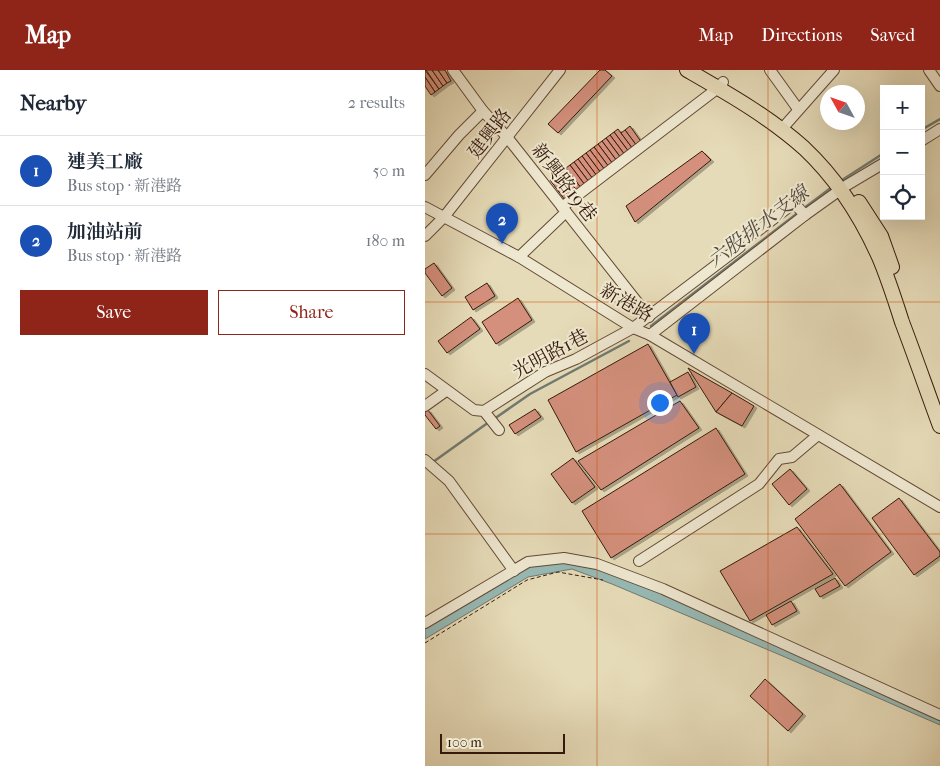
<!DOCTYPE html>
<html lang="en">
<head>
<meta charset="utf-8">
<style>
	:root { --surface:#fff; --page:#f2f2f3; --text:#1f2937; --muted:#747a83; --line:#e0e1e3; --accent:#8f2418 }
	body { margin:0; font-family:"IM FELL French Canon","Noto Serif TC",serif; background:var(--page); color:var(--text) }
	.controls { position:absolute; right:15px; top:15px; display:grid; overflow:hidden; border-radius:0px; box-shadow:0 5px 20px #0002 }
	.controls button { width:45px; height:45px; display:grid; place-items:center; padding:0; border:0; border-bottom:1px solid var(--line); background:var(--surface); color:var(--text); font:25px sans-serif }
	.compass { position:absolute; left:395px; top:15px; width:45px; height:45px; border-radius:50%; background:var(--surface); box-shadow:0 5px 20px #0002; rotate:310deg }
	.scale { position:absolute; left:15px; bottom:12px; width:125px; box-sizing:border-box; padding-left:5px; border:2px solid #361a0b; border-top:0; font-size:14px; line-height:18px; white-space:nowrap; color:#361a0b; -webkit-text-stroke:4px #efe8d1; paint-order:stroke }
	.you { position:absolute; left:234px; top:332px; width:18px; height:18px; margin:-12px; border:4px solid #fff; border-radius:50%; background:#1a73e8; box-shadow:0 0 0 8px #1a73e833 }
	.badge { display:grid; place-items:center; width:32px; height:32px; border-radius:50%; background:var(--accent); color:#fff; font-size:16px; font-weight:700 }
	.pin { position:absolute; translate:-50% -41px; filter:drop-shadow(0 1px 2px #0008) }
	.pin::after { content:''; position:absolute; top:26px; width:18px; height:15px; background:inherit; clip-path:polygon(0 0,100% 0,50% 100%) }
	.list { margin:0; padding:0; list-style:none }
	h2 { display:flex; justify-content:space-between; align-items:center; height:65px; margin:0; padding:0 20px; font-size:21px }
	h2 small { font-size:16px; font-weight:400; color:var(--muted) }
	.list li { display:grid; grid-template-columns:32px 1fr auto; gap:15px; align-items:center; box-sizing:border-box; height:70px; padding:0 20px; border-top:1px solid var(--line) }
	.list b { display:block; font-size:19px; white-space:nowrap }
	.list p { margin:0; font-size:16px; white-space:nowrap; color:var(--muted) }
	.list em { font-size:16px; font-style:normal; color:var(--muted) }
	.actions { display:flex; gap:10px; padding:15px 20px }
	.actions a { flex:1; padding:11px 0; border:1px solid var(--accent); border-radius:0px; text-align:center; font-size:18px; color:var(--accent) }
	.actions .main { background:var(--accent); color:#fff }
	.icon { flex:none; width:28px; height:28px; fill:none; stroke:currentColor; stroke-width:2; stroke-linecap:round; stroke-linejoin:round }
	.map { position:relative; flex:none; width:515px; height:696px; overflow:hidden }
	header { display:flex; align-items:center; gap:30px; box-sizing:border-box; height:70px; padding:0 25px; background:var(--accent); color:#fff }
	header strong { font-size:24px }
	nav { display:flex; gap:28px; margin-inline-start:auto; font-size:18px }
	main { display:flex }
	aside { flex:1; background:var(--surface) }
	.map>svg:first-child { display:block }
</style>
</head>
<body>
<header>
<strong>Map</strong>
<nav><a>Map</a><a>Directions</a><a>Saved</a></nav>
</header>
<main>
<aside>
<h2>Nearby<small>2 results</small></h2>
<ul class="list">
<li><span class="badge" style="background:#1a4fb4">1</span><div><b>連美工廠</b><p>Bus stop · 新港路</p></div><em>50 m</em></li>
<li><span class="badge" style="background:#1a4fb4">2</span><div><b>加油站前</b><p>Bus stop · 新港路</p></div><em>180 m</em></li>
</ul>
<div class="actions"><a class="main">Save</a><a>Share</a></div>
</aside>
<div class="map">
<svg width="515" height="696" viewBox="0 0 515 696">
	<defs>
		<filter id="shadow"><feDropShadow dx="3" dy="2" stdDeviation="0" flood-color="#0004"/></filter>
	</defs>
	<rect width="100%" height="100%" fill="#e6dbb8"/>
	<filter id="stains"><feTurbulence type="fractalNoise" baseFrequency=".004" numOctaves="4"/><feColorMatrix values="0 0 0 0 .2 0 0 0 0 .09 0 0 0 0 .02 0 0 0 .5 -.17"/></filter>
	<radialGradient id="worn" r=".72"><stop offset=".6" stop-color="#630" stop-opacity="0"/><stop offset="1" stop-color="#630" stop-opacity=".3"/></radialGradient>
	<path fill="#97bab6" stroke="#707a72" d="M140,491L181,498L515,646V655L360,587L187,514L147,499L103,507L0,569V556L108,495Z"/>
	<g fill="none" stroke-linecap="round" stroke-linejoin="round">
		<g stroke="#707a72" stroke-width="2.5">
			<path d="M496,60L515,49"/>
			<path d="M414,112L459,83"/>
			<path d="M378,139L407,117"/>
			<path d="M226,256L374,142"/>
			<path d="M69,349L105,324L204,271"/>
			<path d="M8,392L64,352"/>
		</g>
	</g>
	<g fill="#d4907d" stroke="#361a0b" filter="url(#shadow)">
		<path d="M0,0L14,19L10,22L0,7Z"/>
		<path d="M1,0H7L18,16L14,19Z"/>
		<path d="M7,0H13L22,13L18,16Z"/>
		<path d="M13,0H20L26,11L22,13Z"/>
		<path d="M175,0H180L187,6L133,63L123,54Z"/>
		<path d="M0,7L10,22L6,25L0,16Z"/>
		<path d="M205,56L217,73L212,76L200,60Z"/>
		<path d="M193,59L208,79L204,82L189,62Z"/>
		<path d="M200,60L212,76L208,79L196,63Z"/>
		<path d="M189,62L204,82L200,85L185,65Z"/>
		<path d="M185,65L200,85L196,88L181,68Z"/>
		<path d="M181,68L196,88L192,91L177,71Z"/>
		<path d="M177,71L192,91L188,94L173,74Z"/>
		<path d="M173,74L188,94L184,97L169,77Z"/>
		<path d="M169,77L184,97L180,100L165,80Z"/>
		<path d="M165,80L180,100L176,103L161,83Z"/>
		<path d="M277,81L286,90L210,152L201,136Z"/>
		<path d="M161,83L176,103L172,106L157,86Z"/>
		<path d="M157,86L172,106L168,109L153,89Z"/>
		<path d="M153,89L168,109L164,112L149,92Z"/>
		<path d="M149,92L164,112L160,115L145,95Z"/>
		<path d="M145,95L160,115L156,118L141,98Z"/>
		<path d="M141,98L156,118L152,121L137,101Z"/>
		<path d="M137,101L152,121L148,124L133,104Z"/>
		<path d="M133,104L148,124L144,127L129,107Z"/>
		<path d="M129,107L144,127L140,130L125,110Z"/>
		<path d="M9,193L27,218L17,226L0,203V199Z"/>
		<path d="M62,213L70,226L48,240L40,227Z"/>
		<path d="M93,228L107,250L71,274L57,252Z"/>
		<path d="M46,247L55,259L22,283L13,271Z"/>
		<path d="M223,274L252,325L151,382L123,330Z"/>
		<path d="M263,298L307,323L291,342Z"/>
		<path d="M263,302L271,317L253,327L245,312Z"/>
		<path d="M307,323L329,336L317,356L291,342Z"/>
		<path d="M255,331L274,358L176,420L153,391Z"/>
		<path d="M110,339L116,347L90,364L84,355Z"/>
		<path d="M3,340L15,356L11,359L0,345V342Z"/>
		<path d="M291,358L320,404L186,488L157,441Z"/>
		<path d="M148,388L170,417L147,433L126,404Z"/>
		<path d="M365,399L382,419L364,435L347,414Z"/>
		<path d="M415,414L466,482L420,516L370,449Z"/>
		<path d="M474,428L515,482V486L489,505L447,448Z"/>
		<path d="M372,457L408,504L325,551L295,501Z"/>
		<path d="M410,508L415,516L395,527L390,519Z"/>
		<path d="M366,531L372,541L347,555L341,545Z"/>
		<path d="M340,609L378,644L363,661L325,626Z"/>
	</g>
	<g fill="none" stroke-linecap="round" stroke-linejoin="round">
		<defs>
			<g id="minor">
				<path d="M28,0L58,41L82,67L224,247"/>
				<path d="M345,0L373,39"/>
				<path d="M504,0L515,16"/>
				<path d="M356,60L409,0"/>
				<path d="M496,71L515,59"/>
				<path d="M0,105L34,65L58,41"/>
				<path d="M0,137L94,187L208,258L225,265L515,437"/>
				<path d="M137,137L293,18L298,12"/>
				<path d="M330,163L369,133L380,145"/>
				<path d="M0,166L19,147L135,0"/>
				<path d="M94,187L141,142"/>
				<path d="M225,265L380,145L422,115L459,93"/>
				<path d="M0,304L49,340L59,341L74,360"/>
				<path d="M0,336L21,321"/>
				<path d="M59,341L120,302L151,289L208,258L315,177"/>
				<path d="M0,390L24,411L89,501"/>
				<path d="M214,491L334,414L354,389L367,387L393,365"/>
				<path d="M0,553L103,492L139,488L172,494L238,519L515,645"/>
			</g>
			<g id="major">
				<path d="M262,0C302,23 343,46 379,78C411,108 436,147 454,187C463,208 470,230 477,252C490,286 502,321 515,356"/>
				<path d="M434,132L456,166L467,197"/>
			</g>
		</defs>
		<use href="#minor" stroke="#624a36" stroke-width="12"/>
		<use href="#major" stroke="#361a0b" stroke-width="16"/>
		<path stroke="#361a0b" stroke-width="1" stroke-dasharray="4 2.5" stroke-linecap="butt" d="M0,573L102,510L133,502L178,510"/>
		<use href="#minor" stroke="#efe8d1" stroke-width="10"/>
		<use href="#major" stroke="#e6dbb8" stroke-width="14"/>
	</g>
	<path fill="none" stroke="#cd500c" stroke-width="1" stroke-opacity="0.55" d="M172,0V696M343,0V696M0,232H515M0,464H515"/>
	<g text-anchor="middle" stroke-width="4" stroke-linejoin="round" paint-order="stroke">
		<g font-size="19" fill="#361a0b" stroke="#efe8d1">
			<text transform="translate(64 63) rotate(-52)" y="7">建興路</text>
			<text transform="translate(140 112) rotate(52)" y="7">新興路19巷</text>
			<text transform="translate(202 232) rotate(30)" y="7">新港路</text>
			<text transform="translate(125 283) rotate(-28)" y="7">光明路1巷</text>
		</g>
		<g font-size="20" font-style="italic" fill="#534a3e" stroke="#efe8d1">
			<text transform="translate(333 156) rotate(-37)" y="7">六股排水支線</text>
		</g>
	</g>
	<rect width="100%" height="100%" filter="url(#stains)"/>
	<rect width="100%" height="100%" fill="url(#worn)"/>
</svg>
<div class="controls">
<button>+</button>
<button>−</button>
<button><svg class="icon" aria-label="locate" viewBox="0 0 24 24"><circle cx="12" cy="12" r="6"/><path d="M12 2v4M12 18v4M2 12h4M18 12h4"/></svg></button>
</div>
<svg class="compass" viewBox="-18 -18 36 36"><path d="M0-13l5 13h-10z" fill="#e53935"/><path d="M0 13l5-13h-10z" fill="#747a83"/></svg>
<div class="scale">100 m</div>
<div class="you"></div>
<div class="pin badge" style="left:269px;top:284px;background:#1a4fb4">1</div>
<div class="pin badge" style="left:77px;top:174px;background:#1a4fb4">2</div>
</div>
</main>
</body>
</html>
